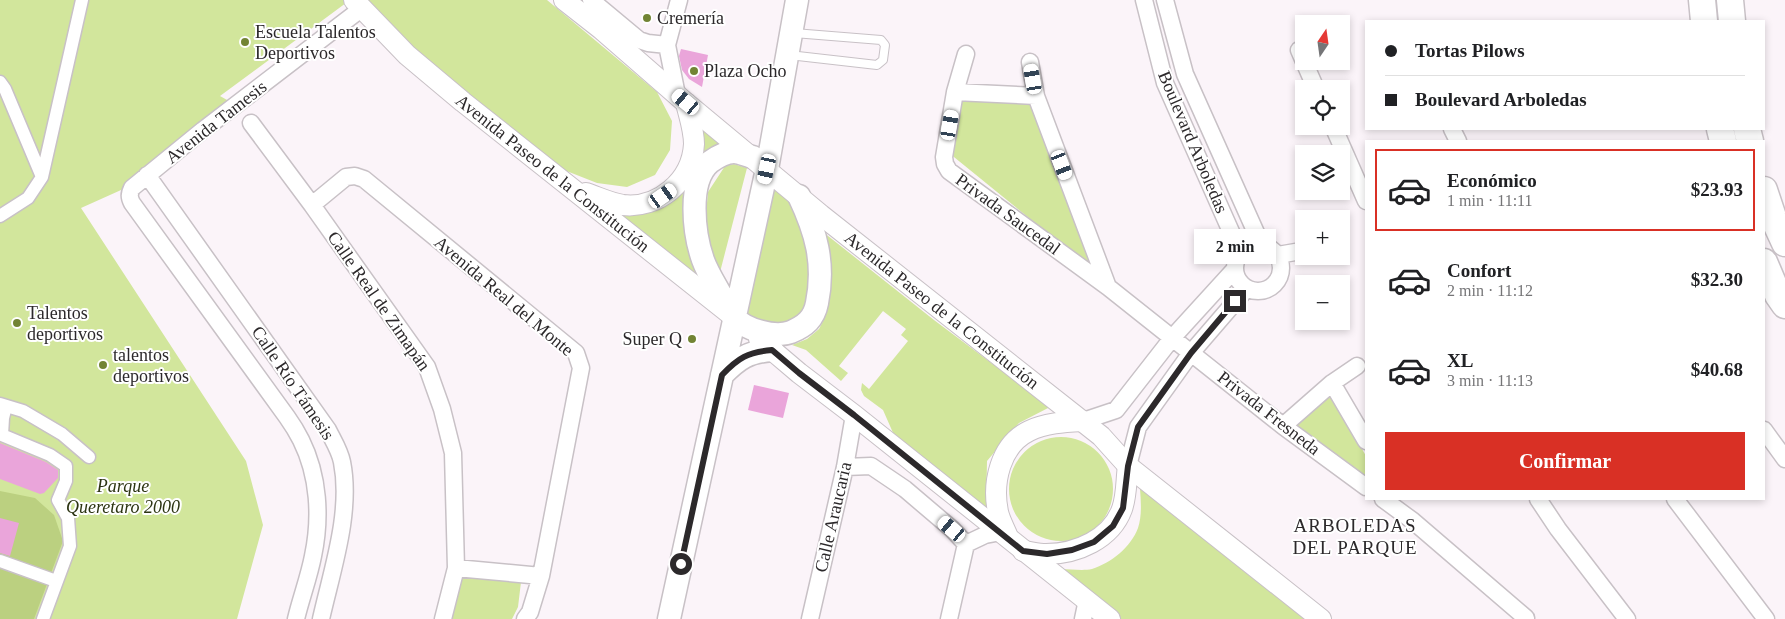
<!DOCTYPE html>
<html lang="es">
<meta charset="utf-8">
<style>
body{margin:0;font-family:Georgia,serif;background:#f6f6f6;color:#202124;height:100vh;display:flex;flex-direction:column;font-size:19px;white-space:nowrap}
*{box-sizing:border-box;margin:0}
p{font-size:16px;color:#757577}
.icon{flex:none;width:28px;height:28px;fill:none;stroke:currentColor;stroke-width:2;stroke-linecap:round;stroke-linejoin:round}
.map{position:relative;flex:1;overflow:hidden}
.drawer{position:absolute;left:1365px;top:140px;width:400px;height:360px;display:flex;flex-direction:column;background:#fff;border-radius:0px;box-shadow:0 2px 8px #0003}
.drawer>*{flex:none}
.hud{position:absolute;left:1365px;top:20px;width:400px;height:110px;border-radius:0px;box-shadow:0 2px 8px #0003;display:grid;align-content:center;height:110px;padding:0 20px;background:#fff}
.needle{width:32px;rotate:13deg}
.buttons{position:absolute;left:1295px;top:15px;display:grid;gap:10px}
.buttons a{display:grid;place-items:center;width:55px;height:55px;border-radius:0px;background:#fff;box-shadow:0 2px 8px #0003;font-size:25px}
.end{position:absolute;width:22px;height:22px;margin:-11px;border:6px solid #2c292b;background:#fff;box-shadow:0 0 0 2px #fff}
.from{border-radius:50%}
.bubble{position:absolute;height:35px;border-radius:0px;background:#fff;box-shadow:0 2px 8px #0003;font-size:16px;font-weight:700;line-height:35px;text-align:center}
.car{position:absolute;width:15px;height:30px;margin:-15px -8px;border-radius:6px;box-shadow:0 0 4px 1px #0007;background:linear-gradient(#fff 24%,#345 0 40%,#fff 0 76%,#345 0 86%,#fff 0)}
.hud b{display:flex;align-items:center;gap:18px;height:48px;font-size:19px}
.hud b+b{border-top:1px solid #e0e0e0}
.hud i{width:12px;height:12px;background:#202124}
ul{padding:9px 0 0;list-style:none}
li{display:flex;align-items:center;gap:15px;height:82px;margin:0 10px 8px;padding:0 10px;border:2px solid transparent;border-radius:0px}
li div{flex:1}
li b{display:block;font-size:19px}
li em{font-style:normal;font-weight:700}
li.active{border-color:#d93025}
li>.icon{width:45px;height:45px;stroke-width:1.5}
.cta{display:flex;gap:10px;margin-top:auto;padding:10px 20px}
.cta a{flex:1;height:58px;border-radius:0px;background:#d93025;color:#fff;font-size:20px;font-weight:700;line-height:58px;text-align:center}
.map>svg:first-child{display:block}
.green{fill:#d2e69c}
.forest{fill:#bbd080}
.building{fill:#eaa5da}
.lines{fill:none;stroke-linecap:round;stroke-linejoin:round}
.service-casing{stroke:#c8c1c6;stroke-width:10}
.pedestrian-casing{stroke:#c8c1c6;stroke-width:15}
.minor-casing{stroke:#c8c1c6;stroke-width:19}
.tertiary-casing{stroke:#c8c1c6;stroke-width:22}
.secondary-casing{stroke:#c8c1c6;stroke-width:25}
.trunk-casing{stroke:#c8c1c6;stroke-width:29}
.service{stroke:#fff;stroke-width:8}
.pedestrian{stroke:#fff;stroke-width:12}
.minor{stroke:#fff;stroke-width:16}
.tertiary{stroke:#fff;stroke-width:20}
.secondary{stroke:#fff;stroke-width:22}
.trunk{stroke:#fff;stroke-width:26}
.route{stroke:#2c292b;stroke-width:6}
.poi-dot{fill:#728434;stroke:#fff;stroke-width:2}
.labels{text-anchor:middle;stroke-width:4;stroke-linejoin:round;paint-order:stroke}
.poi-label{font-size:18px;fill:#2c292b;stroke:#fff;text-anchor:start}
.street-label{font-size:18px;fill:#2c292b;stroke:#fff}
.park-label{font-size:18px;font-style:italic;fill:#2c3412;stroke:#fff}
.neighbourhood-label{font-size:19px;letter-spacing:1px;fill:#2c292b;stroke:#fff}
</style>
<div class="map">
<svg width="1785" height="619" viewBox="0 0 1785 619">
<rect width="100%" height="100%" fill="#fbf4f9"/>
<path class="green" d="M0,0H350L220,96L236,105L130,186L81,208L246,461L263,525L237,619H0Z
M367,0H547L657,92L672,121L670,150L655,175L627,187L597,183L564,170L412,49Z
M962,98L1033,101L1103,278L949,153Z
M697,123L722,146L700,160L683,204L699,277L610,209L676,193Z
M734,164L747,168L719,276L710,255L705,225L708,192L725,166Z
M772,183C814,222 809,254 809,306L791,323L766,327L743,315Z
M818,228L934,320L1050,407L1019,423L987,461L986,511L894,435L883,410L864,396L861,390L862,383L869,389L908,341L901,335L906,329L883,311L839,366L848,373L841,381L806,350L792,345L807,339L819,329L825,317L829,275Z
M1330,393L1366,456V483L1292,426Z
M1009 489a52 52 0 1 1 104 0a52 52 0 1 1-104 0Z
M1143,485L1309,619H1116L1061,569C1070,569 1083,571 1092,569C1111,563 1131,547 1138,528C1142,516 1141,502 1140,489Z
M461,576L521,582L518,607L512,619H451Z"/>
<path class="forest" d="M0,491L35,498L54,515L63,541L34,619H0Z"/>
<path class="building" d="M681,49L708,55L702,87L689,79L682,70L679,56Z
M754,385L789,393L783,418L748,410Z
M0,443L46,462L58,470V478L44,493L40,494L0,479Z
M0,518L19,523L10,556L0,553Z"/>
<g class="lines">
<defs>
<path id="service" d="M789,55L877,65L883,60L885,45L881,40L794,33"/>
<path id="pedestrian" d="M0,82L5,89L42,177
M0,216L28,198L42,177L82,0
M0,404L23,411L62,434L89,457
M6,406L3,418L2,435L50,455L66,466V481L58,500L68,518L70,546L43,619
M0,561L56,581"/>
<path id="minor" d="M591,0L639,40L648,43L667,45
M1144,0L1165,83L1240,252
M1165,0L1185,74L1261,244
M1299,50L1316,89
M966,54L955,92L944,157L945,164L949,171L1108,287L1283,426L1366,487
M1030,62L1036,96
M955,92L1036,96L1108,287
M677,95L667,45L679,0
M251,123L312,205L427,367L442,409L453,453L456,568L443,619
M1333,126L1366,201
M1452,129L1458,141
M147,175L328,430C333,440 340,451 342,462C352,512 332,570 321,619
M312,205L346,177L355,176L364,179L576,353L581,368L541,576L530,612L525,619
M1235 268a23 23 0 1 1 46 0a23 23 0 1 1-46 0Z
M1278,255L1301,251
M1332,383L1366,441
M1083,421L1116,410L1173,337L1235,269
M1283,426L1332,383L1357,366
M1764,430L1785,459
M1128,466L1138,427L1191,353L1247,288
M845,467L871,466L905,489L952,529L966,544L949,619
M1383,499L1413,521L1526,618
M1538,499L1558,529L1627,619
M1675,499L1766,619
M966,544L985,535L1001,532
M456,568L541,576
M296,619C301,598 309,577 313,556C321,518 319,476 301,440C297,432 292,424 287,417L132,203C129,197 129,194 132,188L203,130L361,9
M810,619L845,467L854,415
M1083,619L1087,600"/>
<g id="tertiary">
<path id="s1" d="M354,0L407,55L463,102L730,314"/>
<path id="s2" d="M564,0L601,29L686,103L821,215L1101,436L1128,466L1321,619"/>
<path d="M586,193C598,197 610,203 623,205C658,209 692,181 694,144C694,130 689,116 686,103"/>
<path d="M759,339L799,373L854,415L1110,619"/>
<path d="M1008,537C1005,529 1000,521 998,512C992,483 1000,445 1029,431C1045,423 1065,422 1083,421"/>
<path d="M1023,551C1031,552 1039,554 1046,554C1077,554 1111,539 1122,509C1127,495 1126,479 1128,466"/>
</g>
<path id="secondary" d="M753,157C747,156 740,152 734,152C725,152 717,157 710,162C687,181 694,234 703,260C708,274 717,287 724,301C727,306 730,312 734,317C745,330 775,338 791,332C805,326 814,319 817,303C825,263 816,232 799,196
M722,375C739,358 748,352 772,350
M669,619L767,169L797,0"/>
<path id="trunk" d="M1702,0L1704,21
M1730,0L1732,21
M1720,129L1723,141
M1747,129L1750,141
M1764,190L1773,217L1785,243
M1764,262L1778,295L1785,305"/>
</defs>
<use href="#service" class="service-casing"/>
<use href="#pedestrian" class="pedestrian-casing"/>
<use href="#minor" class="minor-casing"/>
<use href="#tertiary" class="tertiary-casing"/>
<use href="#secondary" class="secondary-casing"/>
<use href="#trunk" class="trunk-casing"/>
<use href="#service" class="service"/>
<use href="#pedestrian" class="pedestrian"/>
<use href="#minor" class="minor"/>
<use href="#tertiary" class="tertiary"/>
<use href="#secondary" class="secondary"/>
<use href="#trunk" class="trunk"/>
</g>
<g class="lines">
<path class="route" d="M681,564L722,375C738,358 748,352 772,350L799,373L854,415L1023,551L1047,554L1072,550L1094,542L1113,526L1123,508L1128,466L1138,427L1191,353L1235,301"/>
</g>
<g class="poi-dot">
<circle cx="647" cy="18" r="5"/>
<circle cx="245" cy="42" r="5"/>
<circle cx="694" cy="71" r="5"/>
<circle cx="17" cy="323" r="5"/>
<circle cx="692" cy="339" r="5"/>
<circle cx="103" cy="365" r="5"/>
</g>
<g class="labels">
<g class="poi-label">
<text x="657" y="24">Cremería</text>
<text x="255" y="38">Escuela Talentos<tspan x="255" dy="21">Deportivos</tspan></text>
<text x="704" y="77">Plaza Ocho</text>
<text x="27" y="319">Talentos<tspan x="27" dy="21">deportivos</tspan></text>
<text x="682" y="345" text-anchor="end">Super Q</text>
<text x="113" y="361">talentos<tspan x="113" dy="21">deportivos</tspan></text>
</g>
<g class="street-label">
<text transform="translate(216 122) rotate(-38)" y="6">Avenida Tamesis</text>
<text transform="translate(1193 142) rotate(67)" y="6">Boulevard Arboledas</text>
<text dy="6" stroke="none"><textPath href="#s1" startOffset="264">Avenida Paseo de la Constitución</textPath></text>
<text transform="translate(1008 214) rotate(36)" y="6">Privada Saucedal</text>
<text transform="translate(504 296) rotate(40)" y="6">Avenida Real del Monte</text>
<text transform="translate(379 301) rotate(55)" y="6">Calle Real de Zimapán</text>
<text dy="6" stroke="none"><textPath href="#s2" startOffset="489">Avenida Paseo de la Constitución</textPath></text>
<text transform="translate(293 383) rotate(56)" y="6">Calle Río Támesis</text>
<text transform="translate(1269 413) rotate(38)" y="6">Privada Fresneda</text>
<text transform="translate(833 517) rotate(-77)" y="6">Calle Araucaria</text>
</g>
<g class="park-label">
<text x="123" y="492">Parque<tspan x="123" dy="21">Queretaro 2000</tspan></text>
</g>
<g class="neighbourhood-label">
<text x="1355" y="532">ARBOLEDAS<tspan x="1355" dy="22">DEL PARQUE</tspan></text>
</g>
</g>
</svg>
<div class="buttons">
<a><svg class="needle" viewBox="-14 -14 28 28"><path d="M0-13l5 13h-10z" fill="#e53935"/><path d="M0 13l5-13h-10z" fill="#757577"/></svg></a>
<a><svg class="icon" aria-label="locate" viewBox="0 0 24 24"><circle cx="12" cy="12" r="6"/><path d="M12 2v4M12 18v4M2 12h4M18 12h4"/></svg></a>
<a><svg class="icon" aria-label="layers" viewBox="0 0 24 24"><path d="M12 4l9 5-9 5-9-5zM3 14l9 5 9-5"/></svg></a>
<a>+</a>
<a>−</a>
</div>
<i class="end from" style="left:681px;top:564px"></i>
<i class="end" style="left:1235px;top:301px"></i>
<div class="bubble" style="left:1194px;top:229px;width:82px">2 min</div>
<i class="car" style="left:1033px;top:79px;rotate:350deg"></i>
<i class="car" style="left:686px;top:102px;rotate:310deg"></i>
<i class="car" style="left:950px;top:125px;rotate:10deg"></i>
<i class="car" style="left:1062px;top:165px;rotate:159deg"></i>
<i class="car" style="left:767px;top:169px;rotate:192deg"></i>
<i class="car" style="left:663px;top:196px;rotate:55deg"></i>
<i class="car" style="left:952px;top:529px;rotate:310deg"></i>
<div class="hud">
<b><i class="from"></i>Tortas Pilows</b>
<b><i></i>Boulevard Arboledas</b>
</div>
<section class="drawer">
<ul>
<li class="active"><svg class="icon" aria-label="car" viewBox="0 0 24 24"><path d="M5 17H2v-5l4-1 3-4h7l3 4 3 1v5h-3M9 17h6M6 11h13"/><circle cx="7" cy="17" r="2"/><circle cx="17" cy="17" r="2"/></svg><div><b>Económico</b><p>1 min · 11:11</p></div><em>$23.93</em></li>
<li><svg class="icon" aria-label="car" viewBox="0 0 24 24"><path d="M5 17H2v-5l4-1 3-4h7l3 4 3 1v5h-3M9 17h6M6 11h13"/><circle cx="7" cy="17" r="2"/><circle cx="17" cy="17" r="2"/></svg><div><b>Confort</b><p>2 min · 11:12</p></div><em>$32.30</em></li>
<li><svg class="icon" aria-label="car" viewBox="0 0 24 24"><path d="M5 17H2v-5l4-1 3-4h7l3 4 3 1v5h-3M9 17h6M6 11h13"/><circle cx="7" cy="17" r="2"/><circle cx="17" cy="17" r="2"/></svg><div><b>XL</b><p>3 min · 11:13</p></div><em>$40.68</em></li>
</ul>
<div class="cta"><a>Confirmar</a></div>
</section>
</div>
